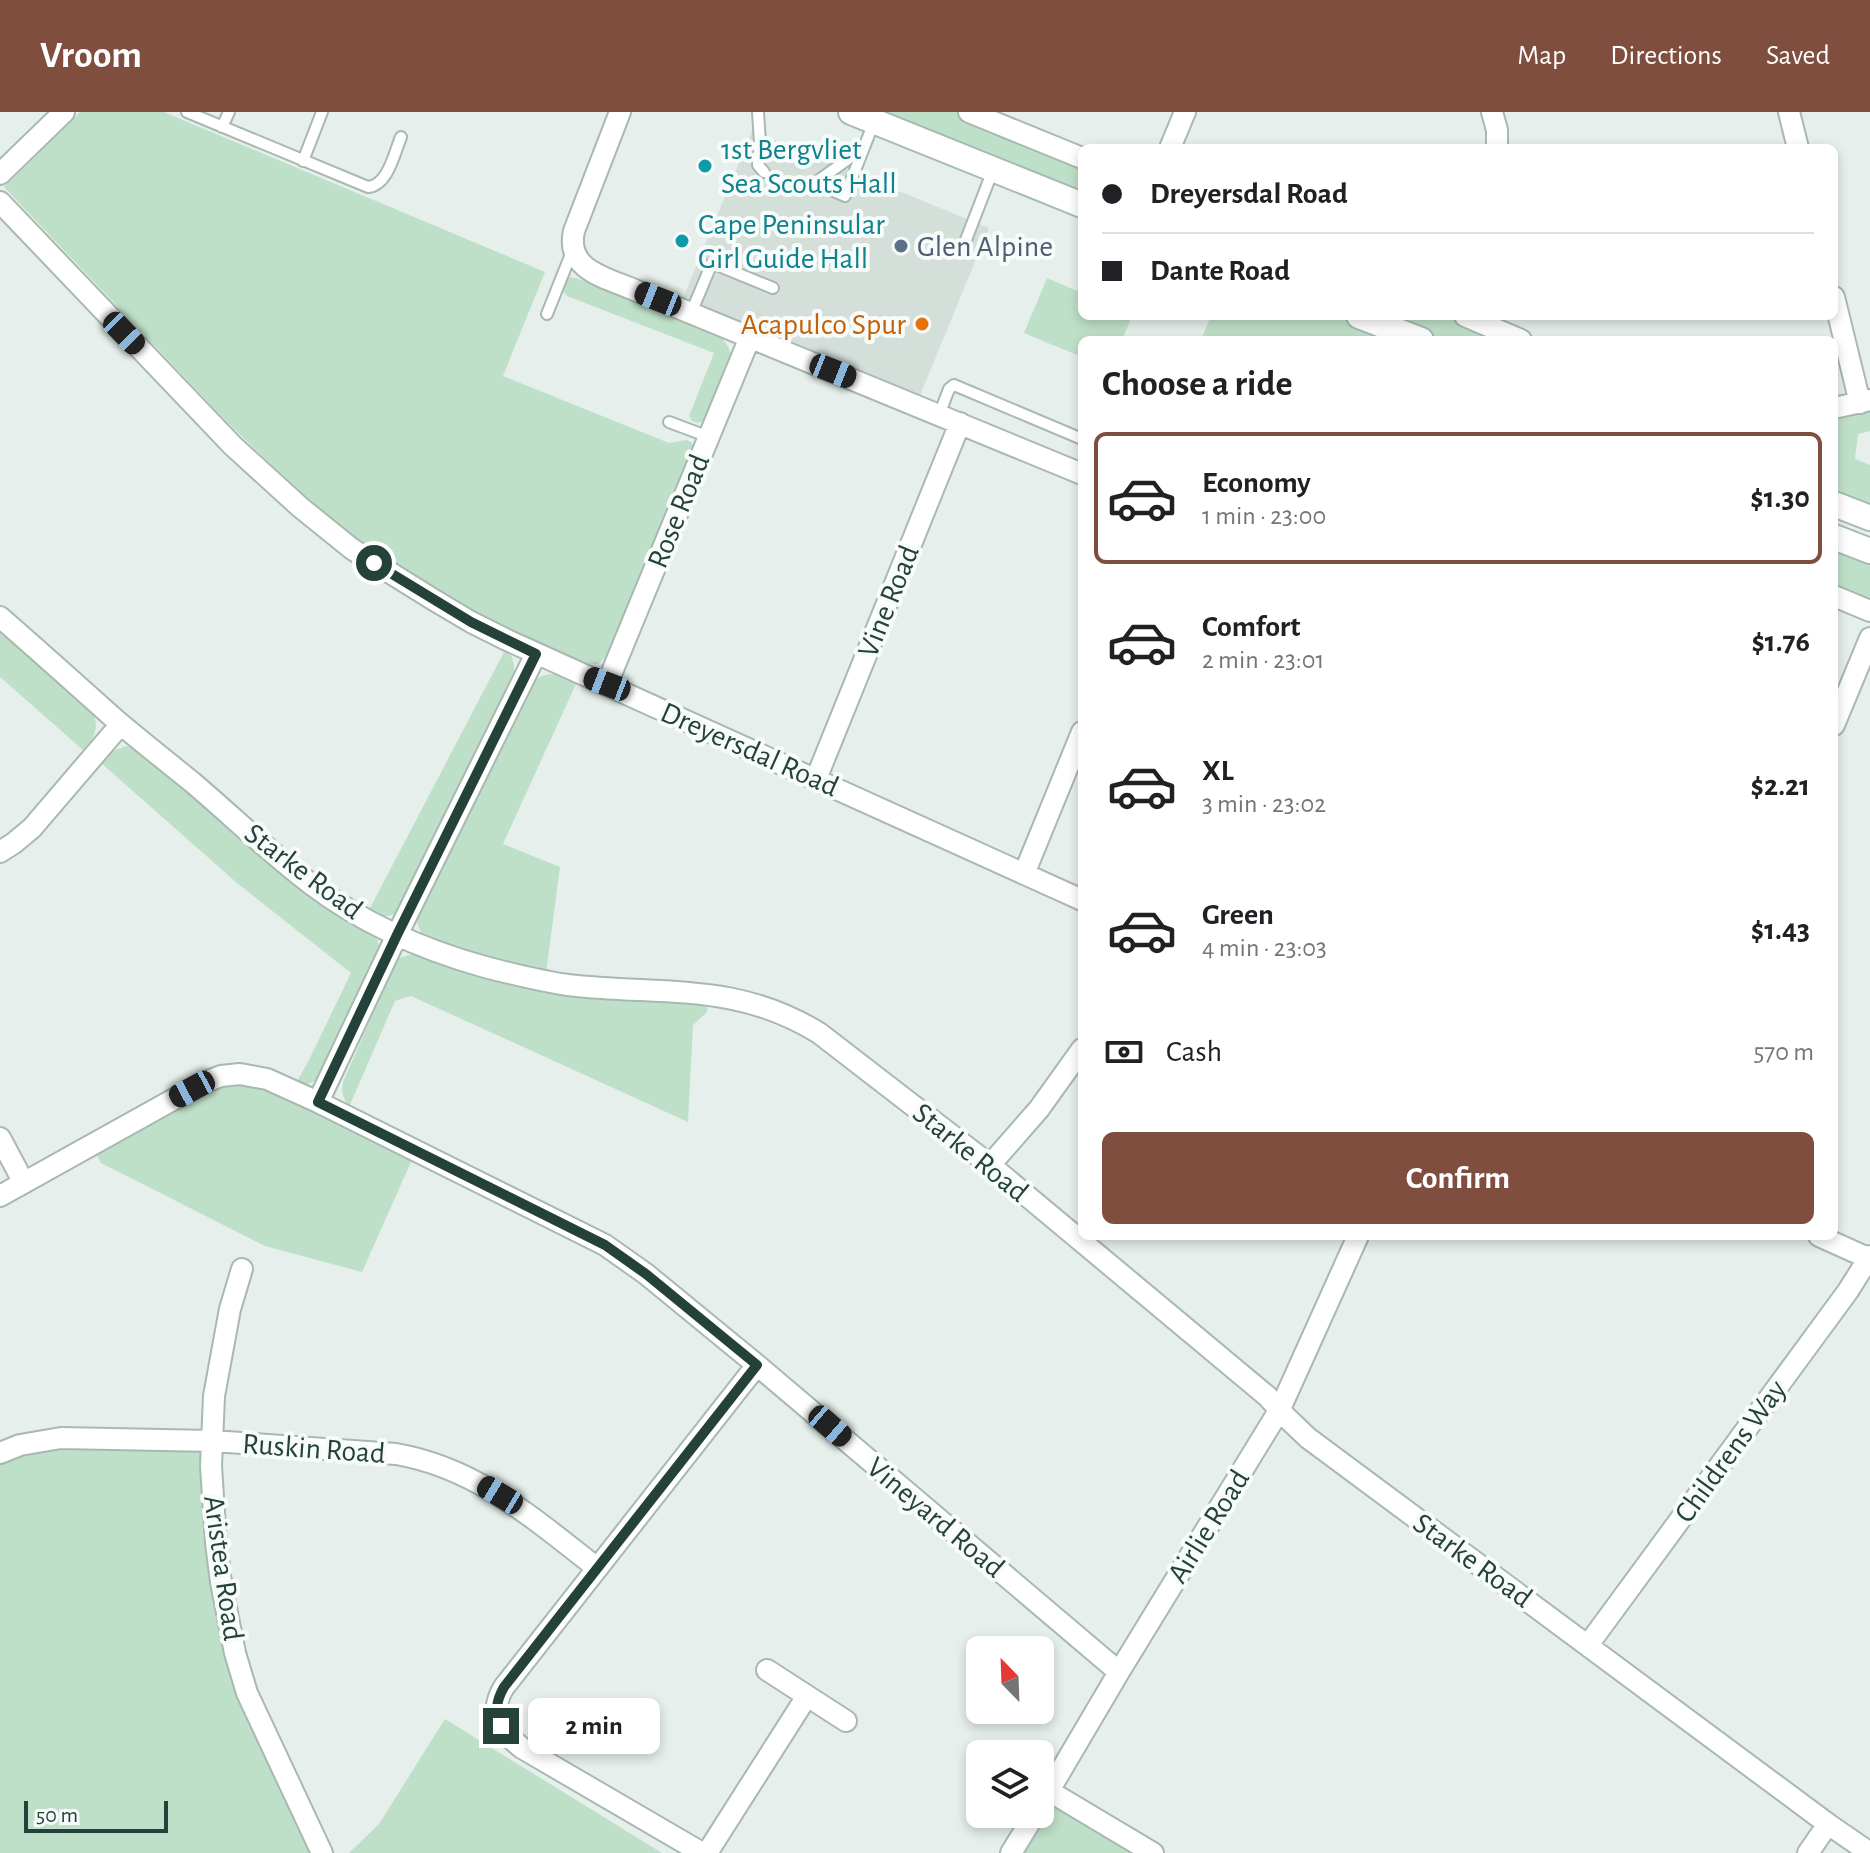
<!DOCTYPE html>
<meta charset="utf-8">
<style>
body{margin:0;font-family:"Alegreya Sans",sans-serif;background:#f6f6f6;color:#202124;height:100vh;display:flex;flex-direction:column;font-size:30px;white-space:nowrap}
*{box-sizing:border-box;margin:0}
p{font-size:26px;color:#757577}
.icon{flex:none;width:44px;height:44px;fill:none;stroke:currentColor;stroke-width:2;stroke-linecap:round;stroke-linejoin:round}
.map{position:relative;flex:1;overflow:hidden}
.side{position:absolute;left:1078px;top:224px;width:760px;height:904px;display:flex;flex-direction:column;background:#fff;border-radius:12px;box-shadow:0 4px 12px #0003}
.side>*{flex:none}
.top-card{position:absolute;left:1078px;top:32px;width:760px;height:176px;border-radius:12px;box-shadow:0 4px 12px #0003;display:grid;align-content:center;height:176px;padding:0 24px;background:#fff}
.needle{width:52px;rotate:337deg}
.buttons{position:absolute;left:966px;top:1524px;display:grid;gap:16px}
.buttons a{display:grid;place-items:center;width:88px;height:88px;border-radius:12px;background:#fff;box-shadow:0 4px 12px #0003;font-size:40px}
.scale{position:absolute;left:24px;bottom:20px;width:144px;box-sizing:border-box;padding-left:8px;border:4px solid #24423a;border-top:0;font-size:22px;line-height:28px;white-space:nowrap;color:#24423a;-webkit-text-stroke:6px #f7fbf9;paint-order:stroke}
.end{position:absolute;width:36px;height:36px;margin:-18px;border:10px solid #24423a;background:#fff;box-shadow:0 0 0 4px #fff}
.from{border-radius:50%}
.bubble{position:absolute;height:56px;border-radius:12px;background:#fff;box-shadow:0 4px 12px #0003;font-size:26px;font-weight:700;line-height:56px;text-align:center}
.car{position:absolute;width:24px;height:48px;margin:-24px -12px;border-radius:10px;box-shadow:0 0 6px 2px #0007;background:linear-gradient(#222 24%,#8ab4d8 0 40%,#222 0 76%,#8ab4d8 0 86%,#222 0)}
.top-card b{display:flex;align-items:center;gap:28px;height:76px;font-size:30px}
.top-card b+b{border-top:2px solid #e0e0e0}
.top-card i{width:20px;height:20px;background:#202124}
ul{padding:0;list-style:none}
li{display:flex;align-items:center;gap:24px;height:132px;margin:0 16px 12px;padding:0 8px;border:4px solid transparent;border-radius:12px}
li div{flex:1}
li b{display:block;font-size:30px}
li em{font-style:normal;font-weight:700}
li.current{border-color:#7f4e3f}
li>.icon{width:72px;height:72px;stroke-width:1.5}
h2{padding:0 24px;font-size:36px;line-height:96px}
.pay{display:flex;align-items:center;gap:20px;height:88px;padding:0 24px;font-size:30px}
.pay p{margin-inline-start:auto}
.action{display:flex;gap:16px;margin-top:auto;padding:16px 24px}
.action a{flex:1;height:92px;border-radius:12px;background:#7f4e3f;color:#fff;font-size:32px;font-weight:700;line-height:92px;text-align:center}
header{display:flex;align-items:center;gap:48px;box-sizing:border-box;height:112px;padding:0 40px;background:#7f4e3f;color:#fff}
header strong{font-size:38px}
nav{display:flex;gap:44px;margin-inline-start:auto;font-size:28px}
.map>svg:first-child{display:block}
.built{fill:#d4dfda}
.green{fill:#bfe0c8}
.lines{fill:none;stroke-linecap:round;stroke-linejoin:round}
.lane-casing{stroke:#a8b8b2;stroke-width:14}
.street-casing{stroke:#a8b8b2;stroke-width:24}
.secondary-casing{stroke:#a4bbb3;stroke-width:28}
.lane{stroke:#fff;stroke-width:10}
.street{stroke:#fff;stroke-width:20}
.secondary{stroke:#fff;stroke-width:24}
.route{stroke:#24423a;stroke-width:10}
.culture-dot{fill:#0f9aa8;stroke:#f7fbf9;stroke-width:3}
.service-dot{fill:#5c6f8a;stroke:#f7fbf9;stroke-width:3}
.food-dot{fill:#e8710a;stroke:#f7fbf9;stroke-width:3}
.labels{text-anchor:middle;stroke-width:8;stroke-linejoin:round;paint-order:stroke}
.culture-label{font-size:30px;fill:#0d838f;stroke:#f7fbf9;text-anchor:start}
.service-label{font-size:30px;fill:#4e5e75;stroke:#f7fbf9;text-anchor:start}
.food-label{font-size:30px;fill:#c56008;stroke:#f7fbf9;text-anchor:end}
.street-label{font-size:30px;fill:#24423a;stroke:#f7fbf9}
</style>
<header>
<strong>Vroom</strong>
<nav><a>Map</a><a>Directions</a><a>Saved</a></nav>
</header>
<div class="map">
<svg width="1870" height="1741" viewBox="0 0 1870 1741">
<rect width="100%" height="100%" fill="#e6efeb"/>
<path class="built" d="M752,19L989,116L916,293L679,196Z"/>
<path class="green" d="M80,0H164L545,160L503,264L669,331L686,328L691,330L694,335L610,541L598,552H583L436,483L360,432L308,389L225,308L4,75Z
M851,0H969L1082,46V93Z
M570,165L576,166L717,223C726,229 729,234 731,245L705,308L698,311L692,309L689,304L714,241L567,184L562,178V173Z
M1047,166L1082,181V204H1132L1122,228H1082V245L1024,221Z
M1211,204H1353L1391,228H1201Z
M1359,204H1465L1521,228H1421Z
M1870,288V319L1858,322L1855,347L1870,353V406L1834,392V296Z
M1834,425L1870,439V499L1834,484Z
M0,514L90,595C100,613 97,623 83,638L0,565Z
M504,540L511,543C515,553 515,560 512,570L401,796C390,808 381,805 369,798Z
M552,562L561,563L576,572L503,732L560,755L546,861L486,847L422,823L417,810L419,802L529,575C535,566 541,563 552,562Z
M126,634L134,635L143,641L307,781L377,827L379,834L378,841L318,966C311,972 305,974 296,971L307,952L351,861L237,771L101,651L110,640Z
M413,842L499,870L568,882L708,892L707,900L693,913L688,1010L411,884L395,889L349,995C343,986 341,980 343,970L395,851L399,846Z
M236,963L415,1041L362,1160L265,1134L101,1051L92,1033Z
M61,1329L212,1333L235,1541L322,1741H0V1344Z
M445,1607L662,1741H349L379,1712Z
M1050,1682L1151,1741H1012Z"/>
<g class="lines">
<defs>
<path id="lane" d="M187,0L368,75C388,73 394,42 401,25
M758,0L760,31L758,53L764,60
M222,15L229,0
M303,49L322,0
M815,71L845,84L874,10
M800,74L805,75L815,71L862,37
M964,133L993,58
M691,201L712,151L773,176
M547,202L573,137
M939,303L949,277L954,273L1082,327
M669,310L709,325"/>
<path id="street" d="M620,0L574,119C565,159 608,166 637,179L1082,362
M969,0L1082,46
M1492,0L1497,18V36
M1789,0L1798,36
M1170,36L1185,0
M0,62L64,0
M0,90L233,334L300,395L352,437L434,488L471,510L507,528L1082,788
M1834,185L1860,291
M1465,204L1521,228
M1834,296L1870,288
M1834,484L1870,499
M0,505C39,539 78,574 117,609C142,630 167,650 192,670C232,704 270,741 311,772C362,811 424,838 485,855C512,862 540,869 568,873C660,884 735,869 819,921L990,1053L1267,1284L1287,1306L1308,1326L1828,1712L1870,1741
M607,572L750,225
M1834,613L1870,526
M816,667L960,311
M0,740L14,731L32,716L121,612
M1024,762L1082,620
M318,990L397,823L536,542
M0,1026L24,1071
M990,1053L1039,997L1082,937
M0,1084L203,971L221,964L240,962L267,967L318,990L583,1122L605,1133L646,1162L757,1253L1119,1560
M1819,1124L1870,1147
M242,1157L230,1197L214,1284L211,1354L216,1431L221,1470L235,1541L247,1581L322,1741
M0,1341L20,1333L61,1326L213,1329L396,1342C477,1356 534,1407 597,1456
M1588,1533L1848,1179L1870,1144
M767,1558L846,1609
M1049,1679L1153,1741
M1040,1694L1119,1560L1280,1297L1358,1124
M702,1741L522,1636C500,1619 488,1601 504,1575L757,1253
M707,1741L807,1584
M1011,1741L1035,1702
M1808,1741L1828,1712"/>
<path id="secondary" d="M851,0L1082,93
M1359,204L1421,228
M1834,392L1870,406
M1834,425L1870,439"/>
</defs>
<use href="#lane" class="lane-casing"/>
<use href="#street" class="street-casing"/>
<use href="#secondary" class="secondary-casing"/>
<use href="#lane" class="lane"/>
<use href="#street" class="street"/>
<use href="#secondary" class="secondary"/>
</g>
<g class="lines">
<path class="route" d="M374,451L471,510L536,542L397,823L318,990L605,1133L646,1162L757,1253L504,1575C496,1589 495,1599 501,1614"/>
</g>
<g class="culture-dot">
<circle cx="705" cy="54" r="8"/>
<circle cx="682" cy="129" r="8"/>
</g>
<circle class="service-dot" cx="901" cy="134" r="8"/>
<circle class="food-dot" cx="922" cy="212" r="8"/>
<g class="labels">
<g class="culture-label">
<text x="721" y="47">1st Bergvliet<tspan x="721" dy="34">Sea Scouts Hall</tspan></text>
<text x="698" y="122">Cape Peninsular<tspan x="698" dy="34">Girl Guide Hall</tspan></text>
</g>
<g class="service-label">
<text x="917" y="144">Glen Alpine</text>
</g>
<g class="food-label">
<text x="906" y="222">Acapulco Spur</text>
</g>
<g class="street-label">
<text transform="translate(678 399) rotate(-68)" y="10">Rose Road</text>
<text transform="translate(888 489) rotate(-68)" y="10">Vine Road</text>
<text transform="translate(750 637) rotate(24)" y="10">Dreyersdal Road</text>
<text transform="translate(304 759) rotate(37)" y="10">Starke Road</text>
<text transform="translate(971 1040) rotate(39)" y="10">Starke Road</text>
<text transform="translate(314 1336) rotate(4)" y="10">Ruskin Road</text>
<text transform="translate(1730 1339) rotate(-54)" y="10">Childrens Way</text>
<text transform="translate(936 1405) rotate(40)" y="10">Vineyard Road</text>
<text transform="translate(1208 1414) rotate(-58)" y="10">Airlie Road</text>
<text transform="translate(1473 1448) rotate(36)" y="10">Starke Road</text>
<text transform="translate(224 1456) rotate(82)" y="10">Aristea Road</text>
</g>
</g>
</svg>
<div class="buttons">
<a><svg class="needle" viewBox="-14 -14 28 28"><path d="M0-13l5 13h-10z" fill="#e53935"/><path d="M0 13l5-13h-10z" fill="#757577"/></svg></a>
<a><svg class="icon" aria-label="layers" viewBox="0 0 24 24"><path d="M12 4l9 5-9 5-9-5zM3 14l9 5 9-5"/></svg></a>
</div>
<div class="scale">50 m</div>
<i class="end from" style="left:374px;top:451px"></i>
<i class="end" style="left:501px;top:1614px"></i>
<div class="bubble" style="left:528px;top:1586px;width:132px">2 min</div>
<i class="car" style="left:658px;top:187px;rotate:292deg"></i>
<i class="car" style="left:124px;top:221px;rotate:136deg"></i>
<i class="car" style="left:833px;top:259px;rotate:112deg"></i>
<i class="car" style="left:607px;top:572px;rotate:291deg"></i>
<i class="car" style="left:192px;top:977px;rotate:242deg"></i>
<i class="car" style="left:830px;top:1314px;rotate:131deg"></i>
<i class="car" style="left:500px;top:1383px;rotate:301deg"></i>
<div class="top-card">
<b><i class="from"></i>Dreyersdal Road</b>
<b><i></i>Dante Road</b>
</div>
<section class="side">
<h2>Choose a ride</h2>
<ul>
<li class="current"><svg class="icon" aria-label="car" viewBox="0 0 24 24"><path d="M5 17H2v-5l4-1 3-4h7l3 4 3 1v5h-3M9 17h6M6 11h13"/><circle cx="7" cy="17" r="2"/><circle cx="17" cy="17" r="2"/></svg><div><b>Economy</b><p>1 min · 23:00</p></div><em>$1.30</em></li>
<li><svg class="icon" aria-label="car" viewBox="0 0 24 24"><path d="M5 17H2v-5l4-1 3-4h7l3 4 3 1v5h-3M9 17h6M6 11h13"/><circle cx="7" cy="17" r="2"/><circle cx="17" cy="17" r="2"/></svg><div><b>Comfort</b><p>2 min · 23:01</p></div><em>$1.76</em></li>
<li><svg class="icon" aria-label="car" viewBox="0 0 24 24"><path d="M5 17H2v-5l4-1 3-4h7l3 4 3 1v5h-3M9 17h6M6 11h13"/><circle cx="7" cy="17" r="2"/><circle cx="17" cy="17" r="2"/></svg><div><b>XL</b><p>3 min · 23:02</p></div><em>$2.21</em></li>
<li><svg class="icon" aria-label="car" viewBox="0 0 24 24"><path d="M5 17H2v-5l4-1 3-4h7l3 4 3 1v5h-3M9 17h6M6 11h13"/><circle cx="7" cy="17" r="2"/><circle cx="17" cy="17" r="2"/></svg><div><b>Green</b><p>4 min · 23:03</p></div><em>$1.43</em></li>
</ul>
<div class="pay"><svg class="icon" aria-label="cash" viewBox="0 0 24 24"><path d="M3 7h18v10H3z"/><circle cx="12" cy="12" r="2"/></svg>Cash<p>570 m</p></div>
<div class="action"><a>Confirm</a></div>
</section>
</div>
